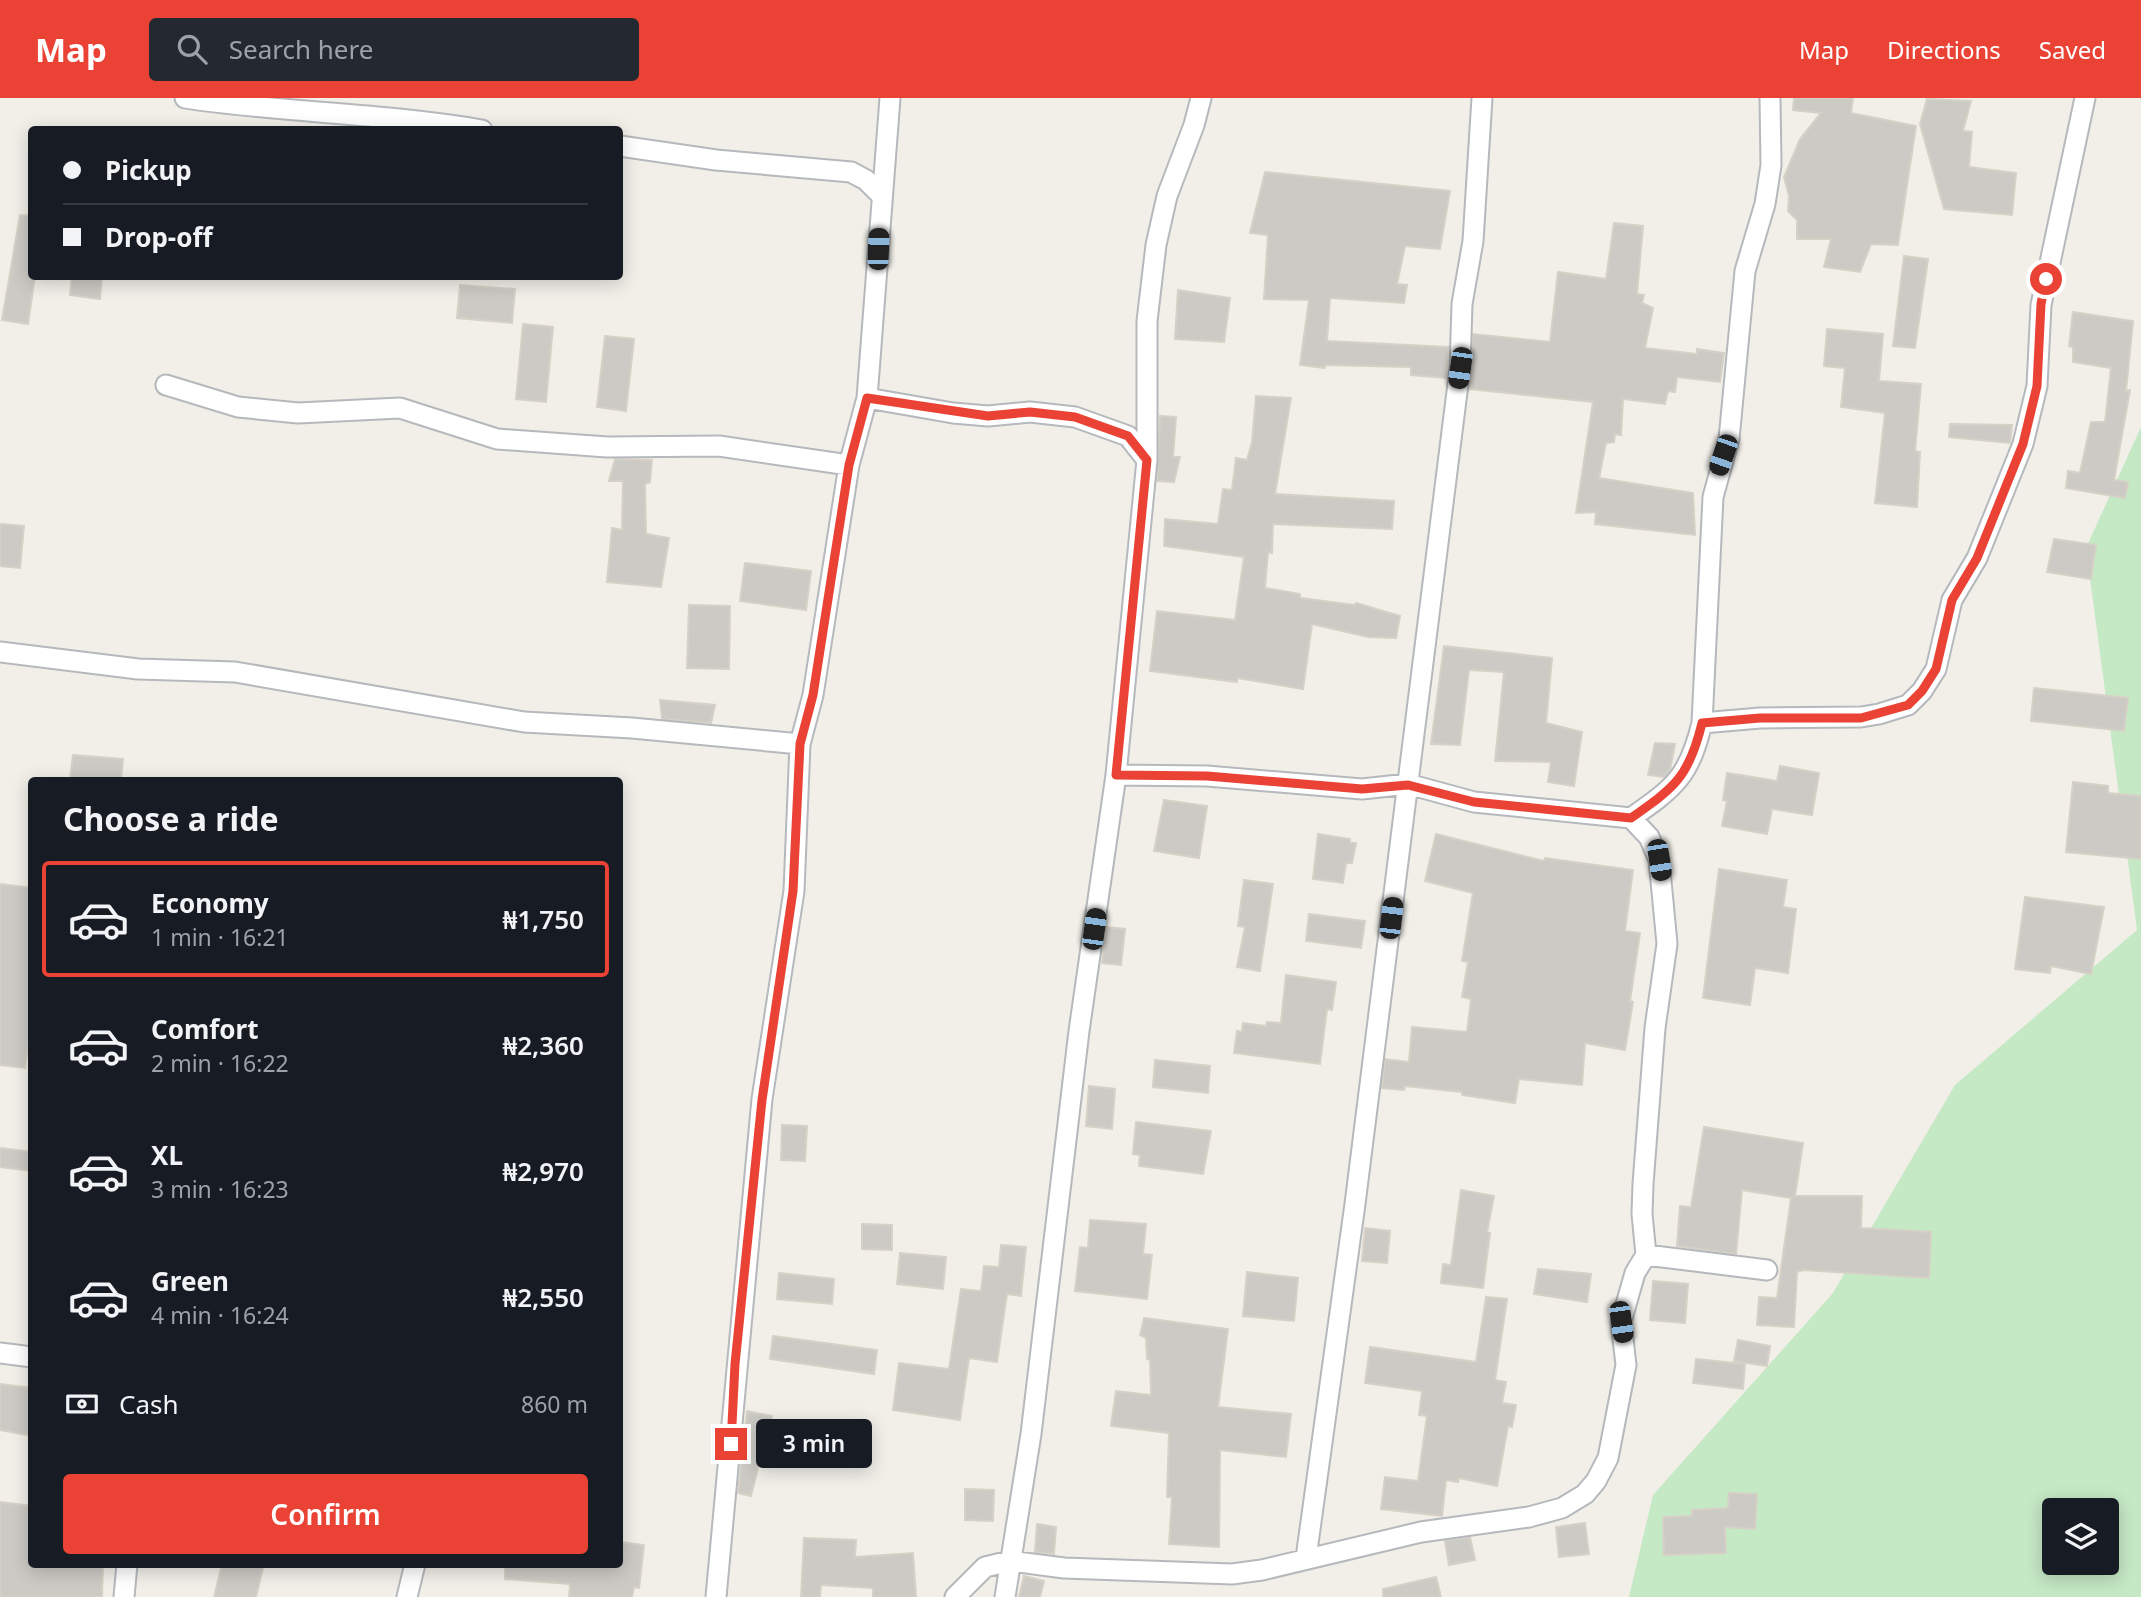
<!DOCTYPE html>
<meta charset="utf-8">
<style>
body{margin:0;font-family:"Noto Sans",sans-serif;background:#242831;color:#f1f3f6;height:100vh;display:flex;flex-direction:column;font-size:26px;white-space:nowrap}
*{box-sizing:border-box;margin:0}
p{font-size:23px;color:#9ea1a6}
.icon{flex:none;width:38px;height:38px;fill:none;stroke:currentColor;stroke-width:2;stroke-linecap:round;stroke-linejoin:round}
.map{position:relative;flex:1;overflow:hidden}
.sheet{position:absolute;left:28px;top:679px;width:595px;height:791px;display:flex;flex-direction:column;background:#171b24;border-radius:7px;box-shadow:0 4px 18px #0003}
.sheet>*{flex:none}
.top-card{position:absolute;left:28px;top:28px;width:595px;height:154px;border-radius:7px;box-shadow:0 4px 18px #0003;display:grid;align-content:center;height:154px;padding:0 35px;background:#171b24}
.buttons{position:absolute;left:2042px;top:1400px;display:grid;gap:14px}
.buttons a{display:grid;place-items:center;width:77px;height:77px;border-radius:7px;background:#171b24;box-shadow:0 4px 18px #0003;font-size:35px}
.end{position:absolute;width:32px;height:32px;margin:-16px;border:9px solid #ea4335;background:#fff;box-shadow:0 0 0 4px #fff}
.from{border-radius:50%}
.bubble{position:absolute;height:49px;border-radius:7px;background:#171b24;box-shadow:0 4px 18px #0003;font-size:23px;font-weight:600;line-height:49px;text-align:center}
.car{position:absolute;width:21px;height:42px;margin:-21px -10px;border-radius:9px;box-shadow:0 0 5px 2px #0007;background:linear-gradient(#222 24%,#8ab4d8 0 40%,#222 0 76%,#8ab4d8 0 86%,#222 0)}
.top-card b{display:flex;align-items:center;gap:24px;height:66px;font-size:26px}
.top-card b+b{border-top:2px solid #363941}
.top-card i{width:18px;height:18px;background:#f1f3f6}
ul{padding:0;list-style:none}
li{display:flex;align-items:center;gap:21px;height:116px;margin:0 14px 10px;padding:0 21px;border:4px solid transparent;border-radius:7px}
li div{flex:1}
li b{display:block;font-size:26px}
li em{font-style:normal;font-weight:600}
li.on{border-color:#ea4335}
li>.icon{width:63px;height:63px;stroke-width:1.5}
h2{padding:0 35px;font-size:32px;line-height:84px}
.pay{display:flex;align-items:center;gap:18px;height:77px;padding:0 35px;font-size:26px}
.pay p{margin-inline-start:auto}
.cta{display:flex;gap:14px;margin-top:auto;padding:14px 35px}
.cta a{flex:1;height:80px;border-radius:7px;background:#ea4335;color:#fff;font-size:28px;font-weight:600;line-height:80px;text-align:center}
header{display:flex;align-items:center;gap:42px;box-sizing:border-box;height:98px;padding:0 35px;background:#ea4335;color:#fff}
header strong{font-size:33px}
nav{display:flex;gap:38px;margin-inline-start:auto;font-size:24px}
.search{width:490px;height:63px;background:#242831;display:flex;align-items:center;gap:18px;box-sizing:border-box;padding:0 24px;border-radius:7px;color:#9ea1a6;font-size:26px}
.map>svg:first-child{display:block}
.green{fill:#c5e8c5;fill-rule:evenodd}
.building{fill:#cccac5;stroke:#d6d1c6;stroke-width:2}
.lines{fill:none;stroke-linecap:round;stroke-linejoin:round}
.street-casing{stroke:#b5b8bc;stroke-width:23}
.street{stroke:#fff;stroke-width:19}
.route{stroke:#ea4335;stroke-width:9}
</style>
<header>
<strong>Map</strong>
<div class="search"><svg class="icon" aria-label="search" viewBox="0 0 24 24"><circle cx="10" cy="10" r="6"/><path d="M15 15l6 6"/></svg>Search here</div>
<nav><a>Map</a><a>Directions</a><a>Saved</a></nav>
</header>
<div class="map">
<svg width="2141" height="1499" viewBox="0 0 2141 1499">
<rect width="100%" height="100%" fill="#f1efe8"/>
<path class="green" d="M2141,329V1499H1629L1653,1397L1833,1195L1955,987L2137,832L2086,450ZM2054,1412H2107V1465H2054Z"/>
<path class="building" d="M1794,0H1853L1851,15L1916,28L1898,147L1871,146L1860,174L1824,169L1831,141H1797V122L1788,113L1789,98L1784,79L1800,41L1821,15L1793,12Z
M1927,1L1971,3L1963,33L1972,34L1969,69L2016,75L2012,117L1944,111L1920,26Z
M1265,74L1450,93L1440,151L1405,148L1397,186L1407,187L1404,205L1330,200L1327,243L1448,249L1446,280L1411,277V269L1325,267V270L1300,267L1309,202L1264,201L1268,137L1250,135Z
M20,117L32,118V178H35L28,226L2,222Z
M1614,125L1643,128L1637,196L1644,197L1642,205L1653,210L1645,250L1697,256V251L1724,255L1720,284L1677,279L1675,294L1668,293L1665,306L1623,301L1621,337L1615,336L1614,344L1606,345L1599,380L1693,395L1695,437L1595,426L1596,414L1576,415L1593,304L1470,291L1473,236L1550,244L1558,174L1606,181Z
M1904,158L1928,161L1915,250L1893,248Z
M72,178H102L100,201L70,197Z
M460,187L515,191L512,225L457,220Z
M1178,192L1230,200L1224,244L1175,241Z
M2073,214L2133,223L2126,293L2130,292L2114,382L2128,384L2125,400L2066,390L2068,373L2080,375L2091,324H2105L2111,270L2073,264V249L2069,248Z
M523,226L553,229L546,304L516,301Z
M1827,231L1883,236L1879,283L1921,286L1915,353L1920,354L1917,409L1875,405L1885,315L1841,309L1845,270L1824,268Z
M605,238L634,241L626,313L597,309Z
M1256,298L1291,300L1275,396L1394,403L1392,431L1273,426L1272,455L1268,454L1265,490L1300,496V500L1355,507L1356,505L1400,518L1396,540L1368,539L1312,526L1303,591L1237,580V584L1150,573L1157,513L1235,522L1244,459L1164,448L1165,421L1218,426L1223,391L1232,392L1236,360L1247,362L1252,344Z
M1160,318L1176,319L1173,359H1180L1174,384L1157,383Z
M1950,326L2012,327L2010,345L1949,339Z
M615,361L652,362L650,384L645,386L646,436L669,440L661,489L607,484L612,430L622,432L623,383H609Z
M0,426L24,428L20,470L0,468Z
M2054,441L2096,447L2091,481L2047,474Z
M745,465L811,473L806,512L740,503Z
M689,507L730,508L729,571L687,570Z
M1444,548L1552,560L1546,625L1582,634L1574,688L1548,684L1551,664L1495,663L1504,574L1469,572L1460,647L1431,646Z
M2034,590L2128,600L2124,633L2031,623Z
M660,602L715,607L711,625L662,621Z
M1655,645L1675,646L1670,672L1664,679L1648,677Z
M73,657L123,661L121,682H70Z
M1780,668L1819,675L1812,717L1772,711L1767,736L1722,728L1727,703L1723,702L1727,675L1777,683Z
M2073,684L2108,688V695L2141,698V761L2066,754Z
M1164,702L1207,708L1199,760L1154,753Z
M1318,736L1350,741V745H1356L1352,765H1346L1343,785L1313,781Z
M1436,736L1544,763L1545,760L1633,772L1625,833L1640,835L1630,903L1633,904L1625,952L1585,945L1582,987L1519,981L1515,1005L1462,997V994L1405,988L1404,992L1382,990L1385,961L1409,964L1412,929L1467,934L1471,901L1462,899L1468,864L1462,863L1473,795L1425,783Z
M1719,771L1787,782L1783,809L1796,811L1788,875L1755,870L1750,907L1703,900Z
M1244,782L1273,786L1260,873L1237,869L1245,829L1238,828Z
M0,786L32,790V917L25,970L0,967Z
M2025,799L2104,809L2091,876L2051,868L2050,875L2015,871Z
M1309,816L1365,823L1361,850L1306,843Z
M1106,829L1125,831L1121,867L1102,865Z
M1286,877L1336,884L1332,912L1327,911L1320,966L1234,955L1237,933L1242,934L1243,925L1266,928L1267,924L1281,925Z
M1155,962L1210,968L1208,995L1153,989Z
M1089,988L1115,991L1112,1031L1086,1028Z
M1136,1024L1211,1033L1203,1076L1139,1068L1140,1057L1133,1056Z
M782,1027L807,1028L805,1063L781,1062Z
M1704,1029L1803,1045L1795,1098H1862L1861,1130L1931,1134L1929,1180L1803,1172L1797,1174L1794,1229L1757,1227L1759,1199L1777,1200L1791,1100L1742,1092L1736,1156L1677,1148L1680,1108L1691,1109Z
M0,1050L32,1054V1073L0,1069Z
M1461,1092L1494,1098L1487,1134L1490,1135L1483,1190L1441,1185L1443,1166L1451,1167Z
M1090,1122L1146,1126L1143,1156L1152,1157L1147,1201L1075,1193L1080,1149L1088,1150Z
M862,1126L892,1127V1152L862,1151Z
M1365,1130L1390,1133L1387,1165L1362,1163Z
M1001,1147L1026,1149L1021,1198L1007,1196L997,1264L969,1260L960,1322L893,1312L899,1265L949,1271L961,1191L981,1193L984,1168L999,1169Z
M900,1155L946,1159L943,1191L897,1186Z
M1538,1171L1591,1176L1587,1204L1534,1196Z
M1247,1174L1298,1180L1294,1223L1243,1218Z
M779,1175L834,1181L832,1206L777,1201Z
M1653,1183L1688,1186L1685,1225L1650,1222Z
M1486,1199L1507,1201L1495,1282L1506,1284L1502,1305L1516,1307L1512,1329L1508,1328L1497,1388L1459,1380L1458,1384L1446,1382L1442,1418L1381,1411L1385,1379L1418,1383L1427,1318L1419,1317L1422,1293L1365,1285L1370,1249L1476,1264Z
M1144,1220L1228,1231L1218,1309L1291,1316L1286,1359L1220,1352L1219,1449L1169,1446L1172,1399H1167L1169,1335L1111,1328L1116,1293L1151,1297L1150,1262L1147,1261L1146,1240L1140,1237Z
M773,1238L877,1252L874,1276L770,1261Z
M1738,1242L1770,1248L1767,1268L1734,1263Z
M1696,1261L1745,1266L1743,1291L1693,1285Z
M0,1286L32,1290V1338L0,1332Z
M747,1313L772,1318L768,1344L765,1343L751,1398L738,1395Z
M965,1391L994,1392L993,1423L965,1422Z
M1729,1395L1757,1396L1755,1431L1725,1429L1726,1455L1664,1457L1663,1419L1692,1418V1412L1728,1410Z
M0,1404L32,1408V1466H103L102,1499H0Z
M1585,1425L1589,1456L1559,1459L1556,1429Z
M1037,1426L1056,1429L1054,1456L1035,1454Z
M1470,1439L1475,1462L1449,1467L1445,1443Z
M804,1440L856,1442L855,1459L913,1455L916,1499H873V1490L821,1487L820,1499H801Z
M620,1444L644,1447L639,1490L634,1489L632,1499H569L570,1486L505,1481V1466H620Z
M222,1466H264L256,1499H214Z
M1024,1478L1044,1483L1040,1499H1019Z
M1436,1479L1441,1499H1383V1491Z"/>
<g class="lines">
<defs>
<path id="street" d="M185,0C283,15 384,15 482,32
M620,48L716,62L851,74L866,82L880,96
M166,287L238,309L298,315L400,310L497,341L607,349L719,348L849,367
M867,300L953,315L988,318L1030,314L1075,319L1128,338L1147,362
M0,554L138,571L235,574L524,624L632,630L800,646
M1702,625L1760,620L1861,619L1879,616L1908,607L1922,593L1936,571L1952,502L1977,460L2023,346L2037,288L2041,207L2085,0
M1631,720C1675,689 1689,679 1702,625L1713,399L1729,341L1745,173L1765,106L1771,67L1770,0
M1646,1157L1767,1172
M0,1255L32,1259
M1306,1460L1355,1106L1460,270L1462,206L1473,143L1482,0
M124,1499L127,1466
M407,1499L415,1466
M716,1499L762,1001L794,793L800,646L813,597L849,367L867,300L890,0
M955,1499L985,1469L1010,1463L1064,1470L1232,1476L1262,1472L1421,1434L1529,1419L1562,1410L1585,1396L1596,1383L1608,1360L1626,1267L1621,1224L1635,1175L1646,1157L1642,1116L1643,1086L1655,930L1667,846L1659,762L1649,739L1631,720L1474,704L1408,686L1362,691L1207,678L1116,677
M1005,1499L1031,1336L1079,933L1116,677L1147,362V223L1156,147L1167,98L1194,27L1201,0"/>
</defs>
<use href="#street" class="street-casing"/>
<use href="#street" class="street"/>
</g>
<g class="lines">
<path class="route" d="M731,1346L735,1266L762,1002L793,793L800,646L813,597L849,367L867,300L988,318L1030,314L1075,319L1128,338L1147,362L1116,677L1207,678L1362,691L1408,687L1474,704L1631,720C1675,689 1689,679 1702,625L1760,620H1861L1908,607L1922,593L1936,571L1952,502L1977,460L2023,346L2037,288L2041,206L2046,181"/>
</g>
</svg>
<div class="buttons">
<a><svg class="icon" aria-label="layers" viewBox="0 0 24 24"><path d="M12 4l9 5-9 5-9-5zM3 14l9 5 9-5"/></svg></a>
</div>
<i class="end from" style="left:2046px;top:181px"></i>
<i class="end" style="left:731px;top:1346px"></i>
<div class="bubble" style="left:756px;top:1321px;width:116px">3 min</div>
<i class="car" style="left:878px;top:151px;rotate:2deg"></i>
<i class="car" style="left:1460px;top:270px;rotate:188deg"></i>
<i class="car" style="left:1723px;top:357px;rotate:199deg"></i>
<i class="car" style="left:1659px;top:762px;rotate:171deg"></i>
<i class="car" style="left:1391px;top:820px;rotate:7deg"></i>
<i class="car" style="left:1094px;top:831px;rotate:8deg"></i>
<i class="car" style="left:1621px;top:1224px;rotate:172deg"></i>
<div class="top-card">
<b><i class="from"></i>Pickup</b>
<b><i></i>Drop-off</b>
</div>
<section class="sheet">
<h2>Choose a ride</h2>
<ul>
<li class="on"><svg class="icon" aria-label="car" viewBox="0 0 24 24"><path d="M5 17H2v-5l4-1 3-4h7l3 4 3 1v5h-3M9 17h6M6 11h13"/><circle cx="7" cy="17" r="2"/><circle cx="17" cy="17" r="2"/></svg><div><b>Economy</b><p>1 min · 16:21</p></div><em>₦1,750</em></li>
<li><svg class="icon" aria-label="car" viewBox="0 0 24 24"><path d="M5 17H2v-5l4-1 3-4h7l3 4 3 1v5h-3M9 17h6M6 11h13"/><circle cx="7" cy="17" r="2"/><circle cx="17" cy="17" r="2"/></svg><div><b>Comfort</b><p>2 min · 16:22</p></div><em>₦2,360</em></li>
<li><svg class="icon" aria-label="car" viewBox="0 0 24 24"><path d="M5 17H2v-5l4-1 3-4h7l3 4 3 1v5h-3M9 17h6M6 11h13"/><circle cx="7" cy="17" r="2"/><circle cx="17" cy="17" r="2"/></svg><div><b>XL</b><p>3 min · 16:23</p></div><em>₦2,970</em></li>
<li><svg class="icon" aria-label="car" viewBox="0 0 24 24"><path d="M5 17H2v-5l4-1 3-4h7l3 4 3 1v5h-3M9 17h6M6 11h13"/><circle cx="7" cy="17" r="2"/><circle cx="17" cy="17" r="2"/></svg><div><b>Green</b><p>4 min · 16:24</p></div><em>₦2,550</em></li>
</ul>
<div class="pay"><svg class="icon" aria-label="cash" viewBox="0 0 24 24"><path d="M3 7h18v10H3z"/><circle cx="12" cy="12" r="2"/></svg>Cash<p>860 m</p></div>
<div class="cta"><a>Confirm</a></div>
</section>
</div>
